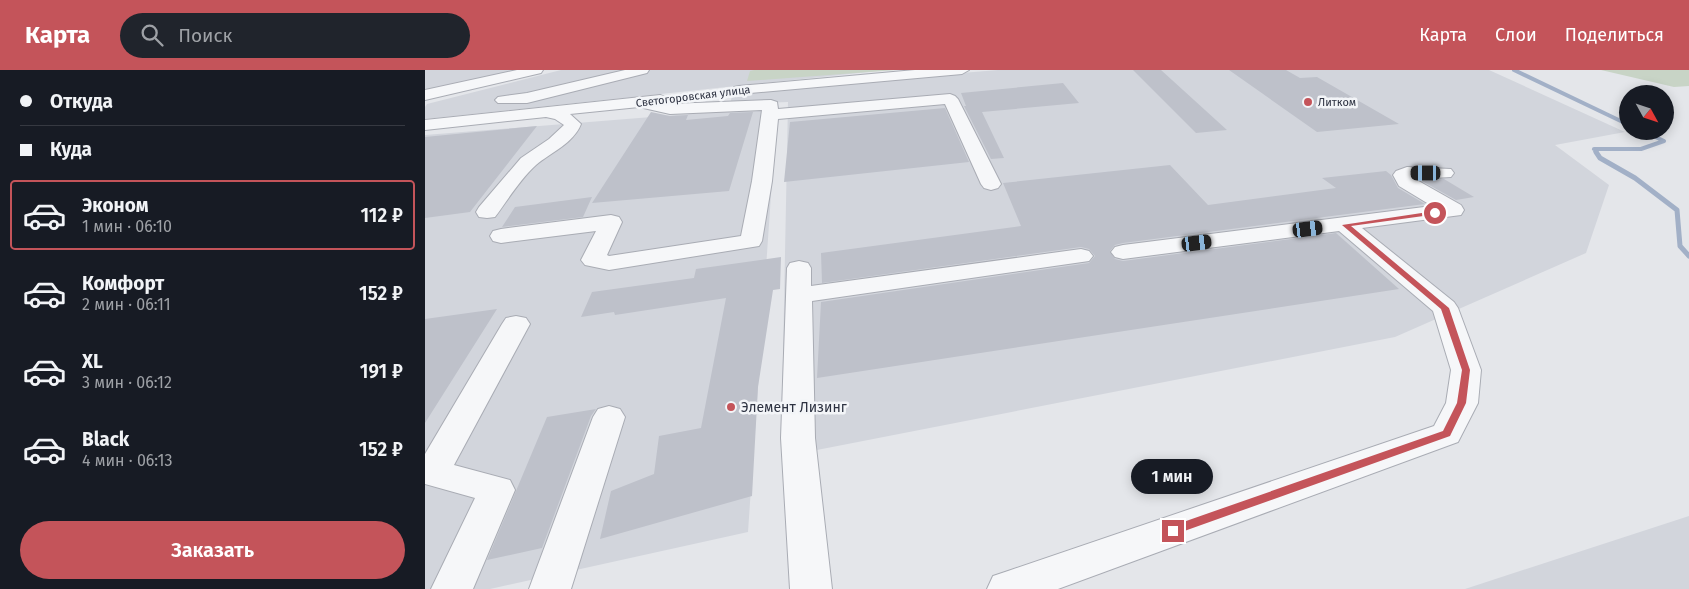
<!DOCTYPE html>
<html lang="ru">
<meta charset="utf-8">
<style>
body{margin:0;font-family:"Fira Sans",sans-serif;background:#20242c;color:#f1f3f6;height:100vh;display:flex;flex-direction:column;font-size:19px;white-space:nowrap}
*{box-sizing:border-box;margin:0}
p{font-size:16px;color:#9ea1a6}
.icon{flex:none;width:28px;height:28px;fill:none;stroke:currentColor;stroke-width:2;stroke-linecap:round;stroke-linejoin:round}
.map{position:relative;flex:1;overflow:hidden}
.panel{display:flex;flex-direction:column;background:#171b24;width:425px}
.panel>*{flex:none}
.guide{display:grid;align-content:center;height:110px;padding:0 20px;background:#171b24}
.needle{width:32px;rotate:130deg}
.fabs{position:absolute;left:1194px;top:15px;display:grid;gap:10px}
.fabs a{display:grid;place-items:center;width:55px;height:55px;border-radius:50%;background:#171b24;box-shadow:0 2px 12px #0003;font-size:25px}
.end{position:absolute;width:22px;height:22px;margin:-11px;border:6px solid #c4545a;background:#fff;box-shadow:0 0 0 2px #fff}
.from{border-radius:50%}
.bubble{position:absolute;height:35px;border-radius:18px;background:#171b24;box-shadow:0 2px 12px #0003;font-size:16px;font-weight:600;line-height:35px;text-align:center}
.car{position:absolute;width:15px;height:30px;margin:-15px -8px;border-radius:6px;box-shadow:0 0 4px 1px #0007;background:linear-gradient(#222 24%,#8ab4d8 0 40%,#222 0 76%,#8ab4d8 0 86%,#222 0)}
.guide b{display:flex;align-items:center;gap:18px;height:48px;font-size:19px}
.guide b+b{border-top:1px solid #363941}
.guide i{width:12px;height:12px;background:#f1f3f6}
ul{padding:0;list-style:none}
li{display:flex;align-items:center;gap:15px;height:70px;margin:0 10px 8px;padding:0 10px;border:2px solid transparent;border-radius:5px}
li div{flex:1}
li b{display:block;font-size:19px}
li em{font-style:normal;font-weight:600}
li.active{border-color:#c4545a}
li>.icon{width:45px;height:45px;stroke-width:1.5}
.primary-button{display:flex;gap:10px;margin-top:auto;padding:10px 20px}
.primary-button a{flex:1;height:58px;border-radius:30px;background:#c4545a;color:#fff;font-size:20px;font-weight:600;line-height:58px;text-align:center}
header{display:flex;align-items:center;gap:30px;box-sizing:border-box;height:70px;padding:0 25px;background:#c4545a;color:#fff}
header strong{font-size:24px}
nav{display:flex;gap:28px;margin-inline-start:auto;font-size:18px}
.search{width:350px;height:45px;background:#20242c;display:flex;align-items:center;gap:12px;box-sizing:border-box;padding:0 18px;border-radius:28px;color:#9ea1a6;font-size:19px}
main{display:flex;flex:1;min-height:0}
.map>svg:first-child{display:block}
.built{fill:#d2d5dc}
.green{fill:#c8d4c6}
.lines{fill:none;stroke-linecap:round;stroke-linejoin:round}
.stream-far1{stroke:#a2b0c7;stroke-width:4}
.stream{stroke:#a2b0c7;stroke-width:5}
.building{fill:#bec1ca}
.minor-casing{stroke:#a9acb4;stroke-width:2}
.minor{fill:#f6f7f9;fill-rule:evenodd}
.route{fill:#c4545a}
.poi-dot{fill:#c4545a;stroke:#f3f5f8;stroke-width:2}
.labels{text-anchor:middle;stroke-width:5;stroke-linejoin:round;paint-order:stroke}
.far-street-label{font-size:11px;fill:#2d3241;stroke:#f3f5f8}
.far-poi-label{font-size:11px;fill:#2d3241;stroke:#f3f5f8;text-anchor:start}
.poi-label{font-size:14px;fill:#2d3241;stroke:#f3f5f8;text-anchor:start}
</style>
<header>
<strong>Карта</strong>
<div class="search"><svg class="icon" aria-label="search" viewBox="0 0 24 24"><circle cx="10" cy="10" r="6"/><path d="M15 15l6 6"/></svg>Поиск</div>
<nav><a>Карта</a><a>Слои</a><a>Поделиться</a></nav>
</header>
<main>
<section class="panel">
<div class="guide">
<b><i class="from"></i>Откуда</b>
<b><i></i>Куда</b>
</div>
<ul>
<li class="active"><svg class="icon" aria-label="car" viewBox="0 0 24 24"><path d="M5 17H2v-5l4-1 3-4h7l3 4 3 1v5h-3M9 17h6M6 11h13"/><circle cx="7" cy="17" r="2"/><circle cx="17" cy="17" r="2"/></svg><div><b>Эконом</b><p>1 мин · 06:10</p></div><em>112 ₽</em></li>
<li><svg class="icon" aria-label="car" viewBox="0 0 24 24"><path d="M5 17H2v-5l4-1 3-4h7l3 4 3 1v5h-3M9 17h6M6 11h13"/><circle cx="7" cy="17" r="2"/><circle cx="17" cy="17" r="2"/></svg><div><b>Комфорт</b><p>2 мин · 06:11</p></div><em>152 ₽</em></li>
<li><svg class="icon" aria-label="car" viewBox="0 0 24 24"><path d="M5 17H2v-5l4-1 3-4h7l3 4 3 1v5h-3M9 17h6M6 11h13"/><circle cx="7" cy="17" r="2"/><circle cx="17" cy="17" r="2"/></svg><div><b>XL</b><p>3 мин · 06:12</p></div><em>191 ₽</em></li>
<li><svg class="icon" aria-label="car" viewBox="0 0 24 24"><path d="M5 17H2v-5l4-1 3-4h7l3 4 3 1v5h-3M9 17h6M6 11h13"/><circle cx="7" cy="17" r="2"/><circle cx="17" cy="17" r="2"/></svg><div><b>Black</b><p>4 мин · 06:13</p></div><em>152 ₽</em></li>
</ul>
<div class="primary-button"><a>Заказать</a></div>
</section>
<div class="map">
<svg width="1264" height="519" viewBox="0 0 1264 519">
<rect width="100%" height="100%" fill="#e4e6ea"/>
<path class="built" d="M0,0H109L0,24Z
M136,0H462L0,49V37L2,34Z
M573,0H1064L1200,62L1130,75L1184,115L1161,183L970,267L356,387L363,32L305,34L308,22Z
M352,37L323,462L65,519H0V65Z
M1264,446V519H1040Z"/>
<path class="green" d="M329,0H471L322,11L325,1Z
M1176,0H1264V16L1249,17Z"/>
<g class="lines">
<path class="stream-far1" d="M1089,0L1202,54
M1169,79L1172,83
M1169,79H1216L1239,71L1218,61"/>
<path class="stream" d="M1171,82L1175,88L1210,108L1252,140L1255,176L1264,186"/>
</g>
<path class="building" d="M708,0H736L802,60L771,63Z
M804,0H861L875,8L892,7L974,54L892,62Z
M638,13L654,33L557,42L579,88L566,89L539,36H541L536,23Z
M271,26L268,31L244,32L243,28Z
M520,38L544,92L359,112L365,52Z
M226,42L245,46L263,45L261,50L303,46L305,43L328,42L304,121L167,133Z
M112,56L45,142L0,148V67Z
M745,95L783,135L911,118L897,108L961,101L966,105L973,118L1000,134L698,173L690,175L685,181L690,189L698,191L911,163L974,219L392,308L396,232L664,193L670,186L664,179L656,177L397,213L396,183L596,156L578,113Z
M1019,109L1049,127L1031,130L997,111Z
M167,127L158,147L77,157L90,137Z
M356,187L355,219L348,220L333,317L327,426L175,469L186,421L229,404L234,366L276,358L301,228L190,245L189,242L156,247L167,222L269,208L271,199Z
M72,239L0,353V249Z
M171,339L166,346L117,478L62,490L122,347Z"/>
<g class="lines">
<defs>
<path id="minor" d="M92,0H118L116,3L0,30V20Z
M200,0H224L222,3L102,33H73L70,30L73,27L102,23Z
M490,0H544L537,4L314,24L309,23L307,20L309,17L314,16Z
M525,24L530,26L533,29L576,114L573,118L566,120L559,118L556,114L520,34L353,49L347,111L337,171L334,176L184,200L160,195L156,190L171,161L76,173L68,171L65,166L68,161L76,159L186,145L194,147L197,152L182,185L184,186L316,166L327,111L337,40L245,44L214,37L145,44L156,54C149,73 125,83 111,95C96,108 82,131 70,147L62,148L54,147L51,142L54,137L96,88L124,69L139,55L130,49L121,47L0,60V50L235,25L240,27L243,30L240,33L245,34L346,30L352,32L353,39Z
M982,97L1026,99L1029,103L1026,107L990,109L1036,135L1039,140L1036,145L937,158L1029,232L1033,238L1056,300L1053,333L1033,372L633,519H562L568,506L583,501L1009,356L1021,333L1026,300L1008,241L914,161L698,189L690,187L686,182L690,177L698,175L1007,136L974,116L968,105L971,101Z
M656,179L664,181L668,186L664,191L387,231L390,368L407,519H365L356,368L362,198L365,193L374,191L383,193L386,198V216Z
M91,246L101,248L105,254L29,395L85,410L90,420L48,519H6L50,428L0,414V384L77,254L81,248Z
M184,336L195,339L200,347L146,519H104L168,347L173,339Z"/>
</defs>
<use href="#minor" class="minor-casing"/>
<use href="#minor" class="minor"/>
</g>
<path class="route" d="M1010,141H1013V144L926,156L1024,238L1045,300L1041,333L1025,366L751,464H744L742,461L744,457L1018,361L1032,333L1037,300L1016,239L917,155Z"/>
<g class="poi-dot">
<circle cx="883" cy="32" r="5"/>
<circle cx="306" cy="337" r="5"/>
</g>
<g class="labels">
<g class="far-street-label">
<text transform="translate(268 26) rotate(-7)" y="4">Светогоровская улица</text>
</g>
<g class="far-poi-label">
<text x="893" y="36">Литком</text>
</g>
<g class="poi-label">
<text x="316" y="342">Элемент Лизинг</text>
</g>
</g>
</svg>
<div class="fabs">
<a><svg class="needle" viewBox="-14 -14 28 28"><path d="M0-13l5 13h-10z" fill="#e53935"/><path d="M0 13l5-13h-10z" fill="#9ea1a6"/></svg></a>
</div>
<i class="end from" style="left:1010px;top:143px"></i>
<i class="end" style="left:748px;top:461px"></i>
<div class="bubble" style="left:706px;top:389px;width:82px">1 мин</div>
<i class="car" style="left:1001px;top:103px;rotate:270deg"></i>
<i class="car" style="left:883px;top:159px;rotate:83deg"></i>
<i class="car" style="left:772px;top:173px;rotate:83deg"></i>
</div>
</main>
